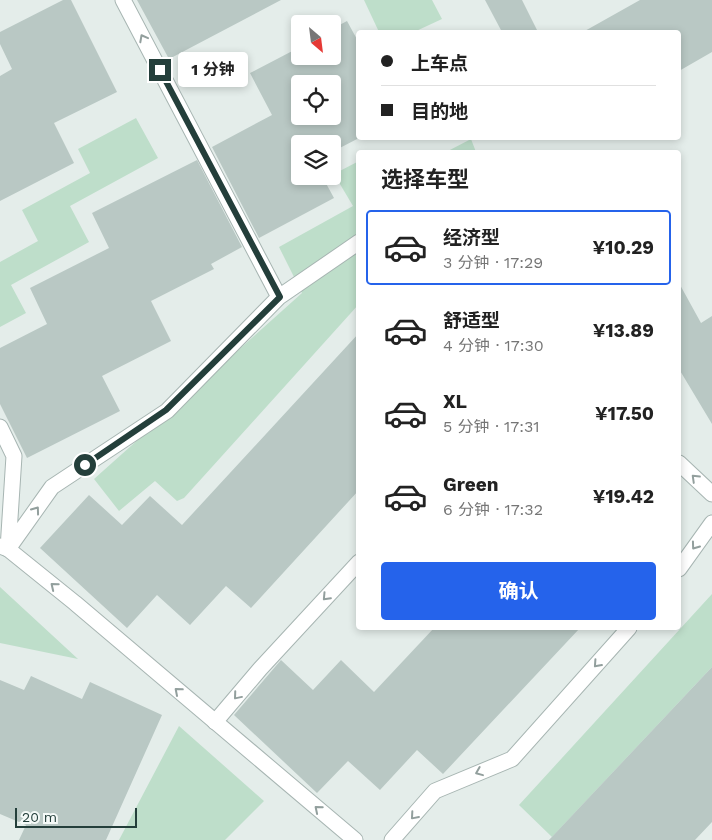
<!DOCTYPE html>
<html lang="zh">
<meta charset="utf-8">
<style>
body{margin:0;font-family:"Work Sans","Noto Sans SC",sans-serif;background:#f6f6f6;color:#222;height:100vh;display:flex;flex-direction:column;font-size:19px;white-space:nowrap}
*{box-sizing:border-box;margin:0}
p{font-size:16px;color:#767676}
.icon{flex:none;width:28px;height:28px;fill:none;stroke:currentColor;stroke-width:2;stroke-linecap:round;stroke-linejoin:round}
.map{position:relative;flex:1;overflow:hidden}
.panel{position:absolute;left:356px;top:150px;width:325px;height:480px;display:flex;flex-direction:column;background:#fff;border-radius:5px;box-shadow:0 2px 8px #0003}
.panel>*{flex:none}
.guide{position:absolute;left:356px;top:30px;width:325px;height:110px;border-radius:5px;box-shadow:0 2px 8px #0003;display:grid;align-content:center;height:110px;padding:0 25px;background:#fff}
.needle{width:32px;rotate:152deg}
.controls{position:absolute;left:291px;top:15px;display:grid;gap:10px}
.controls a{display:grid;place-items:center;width:50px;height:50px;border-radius:5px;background:#fff;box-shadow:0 2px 8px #0003;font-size:25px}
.scale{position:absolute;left:15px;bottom:12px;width:122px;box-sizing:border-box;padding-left:5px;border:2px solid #243f3b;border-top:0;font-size:14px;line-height:18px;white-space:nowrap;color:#243f3b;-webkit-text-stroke:4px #f5faf8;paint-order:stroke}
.end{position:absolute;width:22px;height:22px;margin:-11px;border:6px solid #243f3b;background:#fff;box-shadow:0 0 0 2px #fff}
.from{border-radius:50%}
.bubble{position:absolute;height:35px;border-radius:5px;background:#fff;box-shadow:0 2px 8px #0003;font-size:16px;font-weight:700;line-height:35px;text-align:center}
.guide b{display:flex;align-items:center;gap:18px;height:48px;font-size:19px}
.guide b+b{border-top:1px solid #e0e0e0}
.guide i{width:12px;height:12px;background:#222}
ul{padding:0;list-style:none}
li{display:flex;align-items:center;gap:15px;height:75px;margin:0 10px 8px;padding:0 15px;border:2px solid transparent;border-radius:5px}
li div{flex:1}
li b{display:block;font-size:19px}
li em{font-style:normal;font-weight:700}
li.selected{border-color:#2563eb}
li>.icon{width:45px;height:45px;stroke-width:1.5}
h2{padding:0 25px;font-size:22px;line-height:60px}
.primary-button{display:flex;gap:10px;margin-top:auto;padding:10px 25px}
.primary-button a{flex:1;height:58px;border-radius:5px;background:#2563eb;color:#fff;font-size:20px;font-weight:700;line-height:58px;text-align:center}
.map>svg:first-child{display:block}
.green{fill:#bedeca}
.building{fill:#b9c8c4;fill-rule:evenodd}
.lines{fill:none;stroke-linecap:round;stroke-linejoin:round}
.lane-casing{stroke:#a7b5b2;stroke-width:17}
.street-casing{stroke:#a7b5b2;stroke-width:17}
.lane{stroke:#fff;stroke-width:15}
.street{stroke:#fff;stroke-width:15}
.oneway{stroke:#929f9d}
.route{stroke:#243f3b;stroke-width:6}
</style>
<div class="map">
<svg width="712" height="840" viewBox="0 0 712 840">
<rect width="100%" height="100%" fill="#e4edea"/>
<path class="green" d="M364,0H432L442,19L414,32H379Z
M136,118L158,158L70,206L89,242L11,285L26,313L0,327V262L38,241L22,210L90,173L78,149Z
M471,139L476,152H446Z
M359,161V304L184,498L177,501L155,481L119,511L94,479L302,293L279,247L353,206L334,174Z
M0,587L78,659L0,643Z
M712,594V667L552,837L519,805Z
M179,726L264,801L225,840H119Z"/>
<path class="building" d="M63,0H71L117,92L54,123L74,163L0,201V76L12,69L0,44V32Z
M137,0H281L169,59Z
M485,0H522L538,32H502Z
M640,0H712V52L679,71V32H583Z
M347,21L359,43V138L332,152V144H300V176H322L334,198L259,238L212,147L272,115L250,73L300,47V56H332V29ZM300,84H332V116H300Z
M197,160L242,247L211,264L214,269L151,301L171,341L102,376L120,411L27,458L0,404V348L47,324L30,288L109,248L92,213Z
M679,283L701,323L712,316V424L679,369Z
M359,333V490L251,608L226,586L190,625L157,595L127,628L40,548L89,495L122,525L150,496L182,525Z
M434,628H580L443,774L417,750L380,790L348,761L317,793L234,715L281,660L313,690L341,660L374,692Z
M712,667V822L695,840H549Z
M31,676L82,699L90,682L162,715L106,840H19L26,825L0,814V680L24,690Z"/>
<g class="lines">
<defs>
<path id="lane" d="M279,297L359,242
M0,427L14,456L8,549
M679,463L712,494
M8,549L52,487L167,411L279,297L123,0
M679,569L712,523
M215,722L260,669L359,562
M392,840L435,791L512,759L629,628"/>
<path id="street" d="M0,546L8,549L75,603L355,840"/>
</defs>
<use href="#lane" class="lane-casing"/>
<use href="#street" class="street-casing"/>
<use href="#lane" class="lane"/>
<use href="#street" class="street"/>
</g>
<defs><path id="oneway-chevron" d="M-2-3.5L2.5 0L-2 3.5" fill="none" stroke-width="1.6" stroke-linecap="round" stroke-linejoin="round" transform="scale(1.25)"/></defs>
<g class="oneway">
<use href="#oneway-chevron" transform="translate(143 38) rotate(-118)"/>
<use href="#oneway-chevron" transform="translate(695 478) rotate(-136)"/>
<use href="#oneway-chevron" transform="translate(36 510) rotate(-54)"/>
<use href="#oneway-chevron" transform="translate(695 546) rotate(126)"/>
<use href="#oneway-chevron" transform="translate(54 586) rotate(-141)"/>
<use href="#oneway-chevron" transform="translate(326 597) rotate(133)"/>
<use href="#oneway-chevron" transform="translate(597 664) rotate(132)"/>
<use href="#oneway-chevron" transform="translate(178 691) rotate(-139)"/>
<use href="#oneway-chevron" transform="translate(237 696) rotate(130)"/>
<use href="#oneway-chevron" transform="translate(479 772) rotate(158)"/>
<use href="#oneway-chevron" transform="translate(318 809) rotate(-140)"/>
<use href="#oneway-chevron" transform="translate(414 816) rotate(131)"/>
</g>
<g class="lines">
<path class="route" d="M85,465L166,410L280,297L160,70"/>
</g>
</svg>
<div class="controls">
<a><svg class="needle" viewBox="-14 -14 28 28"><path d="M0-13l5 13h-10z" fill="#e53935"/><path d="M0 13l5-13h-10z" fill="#767676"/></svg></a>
<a><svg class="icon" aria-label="locate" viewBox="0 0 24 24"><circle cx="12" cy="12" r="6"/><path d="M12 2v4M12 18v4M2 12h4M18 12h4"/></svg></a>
<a><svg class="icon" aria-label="layers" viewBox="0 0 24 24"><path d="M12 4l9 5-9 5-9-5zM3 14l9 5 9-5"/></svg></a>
</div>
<div class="scale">20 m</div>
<i class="end from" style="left:85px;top:465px"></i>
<i class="end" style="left:160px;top:70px"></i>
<div class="bubble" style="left:178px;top:52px;width:70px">1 分钟</div>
<div class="guide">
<b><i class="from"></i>上车点</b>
<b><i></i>目的地</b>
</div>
<section class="panel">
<h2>选择车型</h2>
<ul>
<li class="selected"><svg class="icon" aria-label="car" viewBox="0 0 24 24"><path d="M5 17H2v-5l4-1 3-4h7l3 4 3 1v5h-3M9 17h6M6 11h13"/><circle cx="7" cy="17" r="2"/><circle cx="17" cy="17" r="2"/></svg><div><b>经济型</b><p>3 分钟 · 17:29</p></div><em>¥10.29</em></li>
<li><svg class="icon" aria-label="car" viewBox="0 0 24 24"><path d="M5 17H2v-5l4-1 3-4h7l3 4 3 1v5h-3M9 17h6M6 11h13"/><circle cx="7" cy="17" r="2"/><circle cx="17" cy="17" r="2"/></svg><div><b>舒适型</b><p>4 分钟 · 17:30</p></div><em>¥13.89</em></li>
<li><svg class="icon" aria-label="car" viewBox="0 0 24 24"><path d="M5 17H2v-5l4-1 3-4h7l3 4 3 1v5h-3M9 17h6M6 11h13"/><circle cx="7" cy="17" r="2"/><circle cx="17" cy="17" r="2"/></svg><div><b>XL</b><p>5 分钟 · 17:31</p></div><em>¥17.50</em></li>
<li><svg class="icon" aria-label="car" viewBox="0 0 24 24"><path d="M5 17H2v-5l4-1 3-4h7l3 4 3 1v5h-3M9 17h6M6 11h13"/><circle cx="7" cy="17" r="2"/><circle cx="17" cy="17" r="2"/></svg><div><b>Green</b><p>6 分钟 · 17:32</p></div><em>¥19.42</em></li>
</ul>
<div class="primary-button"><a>确认</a></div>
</section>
</div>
